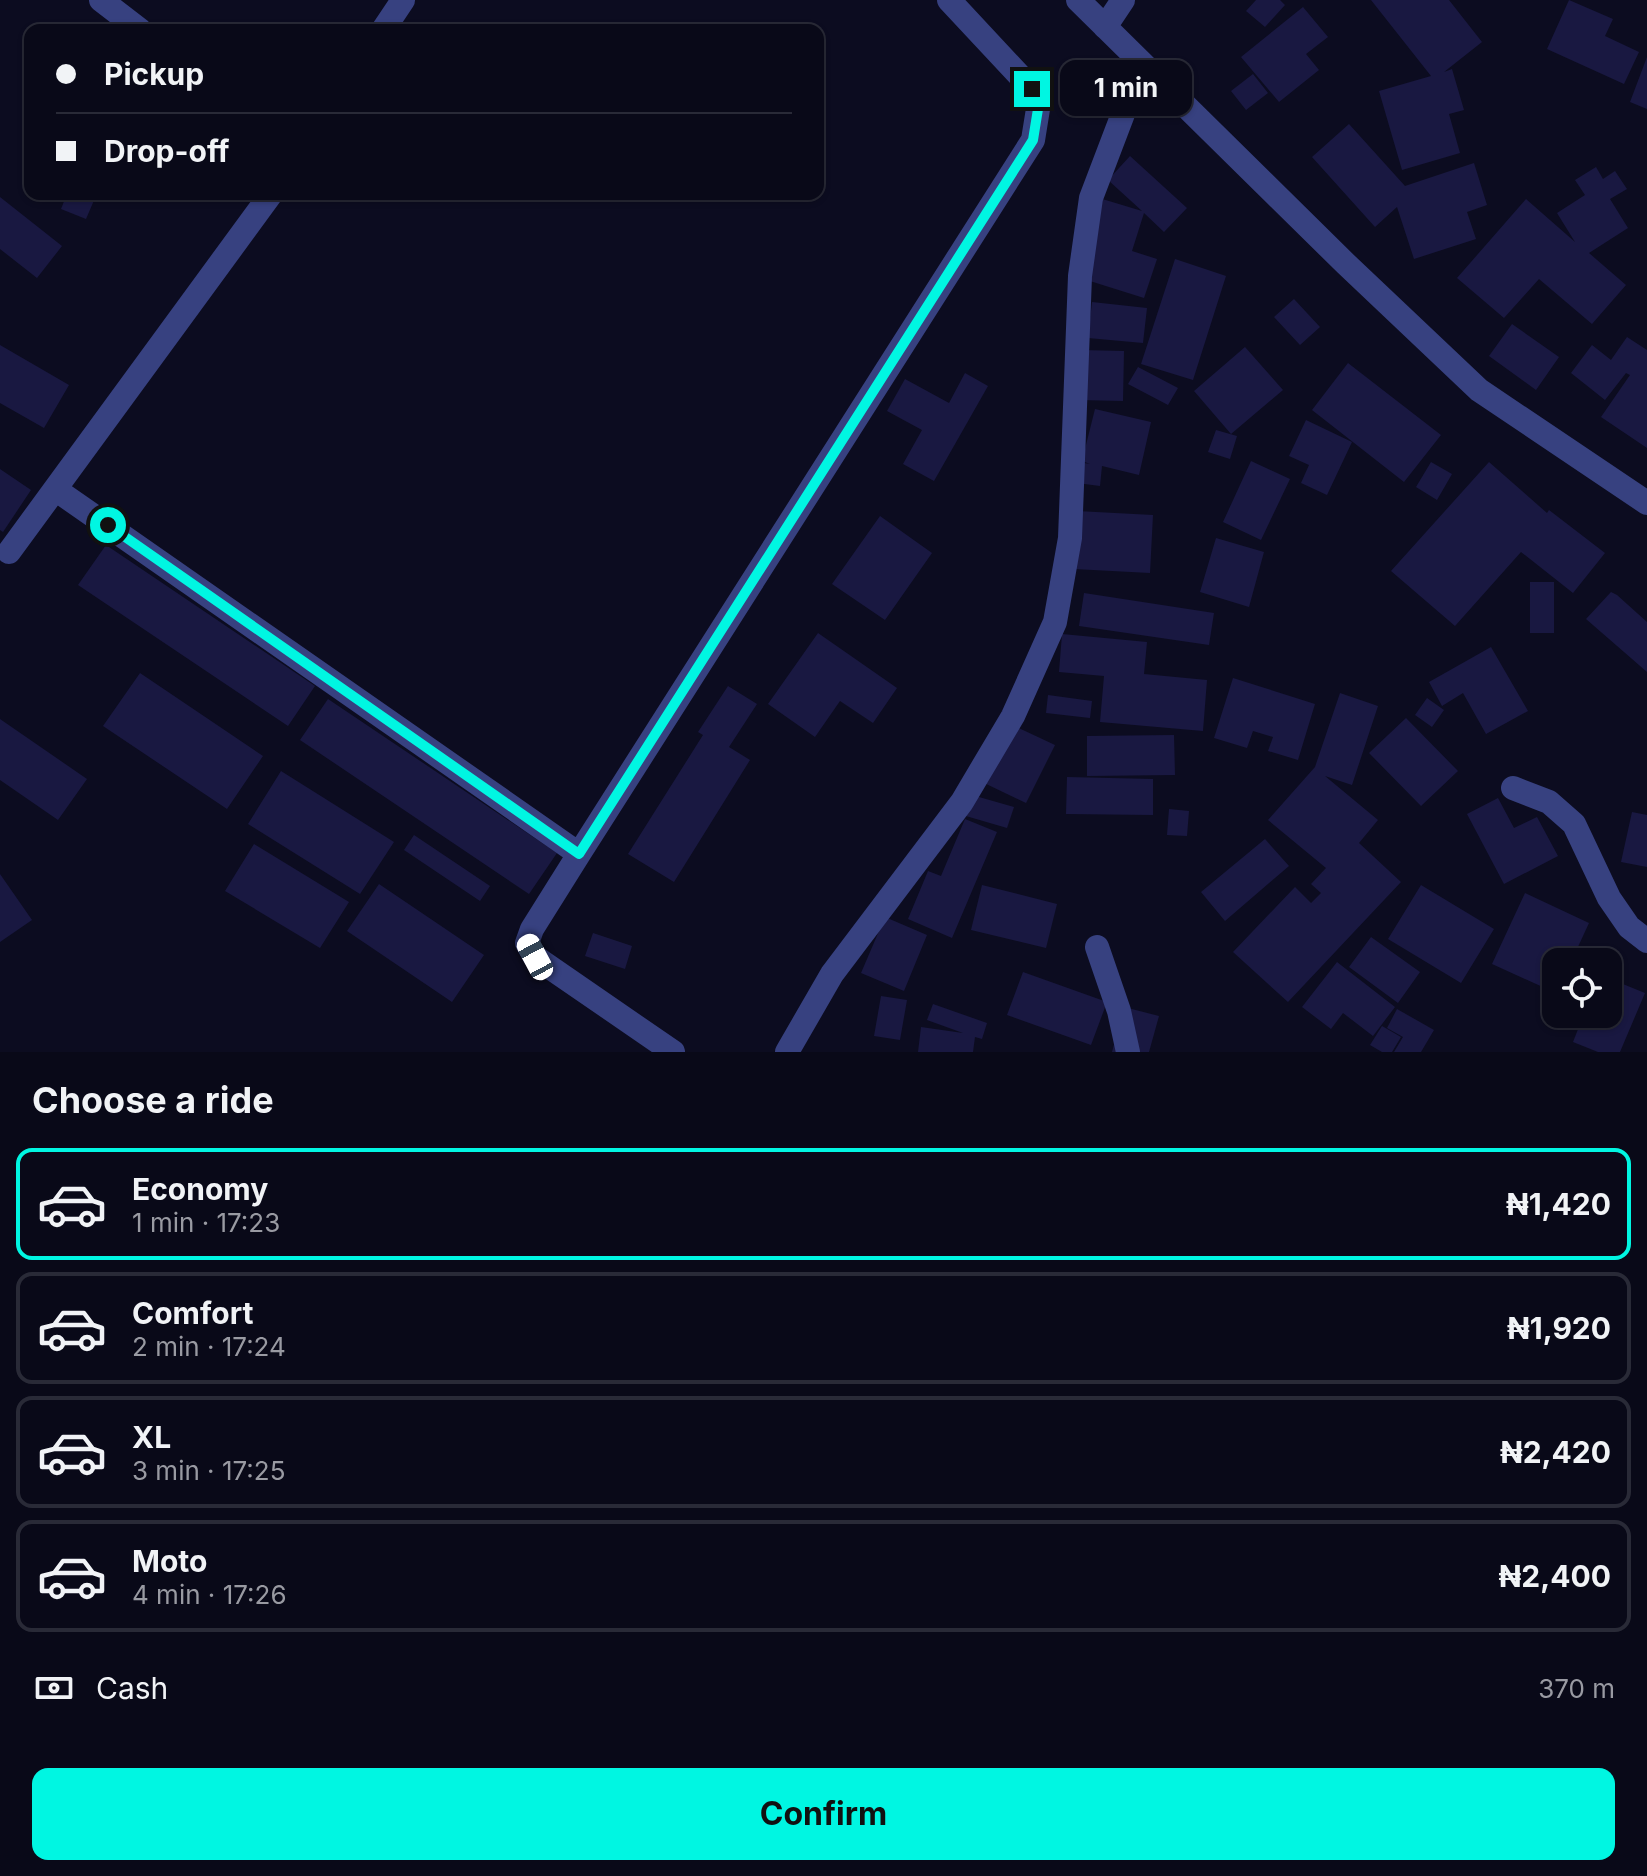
<!DOCTYPE html>
<meta charset="utf-8">
<style>
body{margin:0;font-family:Inter,sans-serif;background:#171725;color:#f1f3f6;height:100vh;display:flex;flex-direction:column;font-size:30px;white-space:nowrap}
*{box-sizing:border-box;margin:0}
p{font-size:26px;color:#999aa2}
.icon{flex:none;width:44px;height:44px;fill:none;stroke:currentColor;stroke-width:2;stroke-linecap:round;stroke-linejoin:round}
.map{position:relative;height:1052px;overflow:hidden}
.side{display:flex;flex-direction:column;background:#090918;flex:1}
.side>*{flex:none}
.hud{position:absolute;left:24px;top:24px;width:800px;height:176px;border-radius:16px;box-shadow:0 2px 6px #0004,0 0 0 2px #292a37;display:grid;align-content:center;height:176px;padding:0 32px;background:#090918}
.buttons{position:absolute;left:1542px;top:948px;display:grid;gap:16px}
.buttons a{display:grid;place-items:center;width:80px;height:80px;border-radius:16px;background:#090918;box-shadow:0 2px 6px #0004,0 0 0 2px #292a37;font-size:40px}
.end{position:absolute;width:36px;height:36px;margin:-18px;border:10px solid #00f6e2;background:#111;box-shadow:0 0 0 4px #111}
.from{border-radius:50%}
.bubble{position:absolute;height:56px;border-radius:16px;background:#090918;box-shadow:0 2px 6px #0004,0 0 0 2px #292a37;font-size:26px;font-weight:700;line-height:56px;text-align:center}
.car{position:absolute;width:24px;height:48px;margin:-24px -12px;border-radius:10px;box-shadow:0 0 6px 2px #0007;background:linear-gradient(#fff 24%,#345 0 40%,#fff 0 76%,#345 0 86%,#fff 0)}
.hud b{display:flex;align-items:center;gap:28px;height:76px;font-size:30px}
.hud b+b{border-top:2px solid #292a37}
.hud i{width:20px;height:20px;background:#f1f3f6}
ul{padding:0;list-style:none}
li{display:flex;align-items:center;gap:24px;height:112px;margin:0 16px 12px;padding:0 16px;border:4px solid #292a37;border-radius:16px}
li div{flex:1}
li b{display:block;font-size:30px}
li em{font-style:normal;font-weight:700}
li.on{border-color:#00f6e2}
li>.icon{width:72px;height:72px;stroke-width:1.5}
h2{padding:0 32px;font-size:36px;line-height:96px}
.pay{display:flex;align-items:center;gap:20px;height:88px;padding:0 32px;font-size:30px}
.pay p{margin-inline-start:auto}
.button{display:flex;gap:16px;margin-top:auto;padding:16px 32px}
.button a{flex:1;height:92px;border-radius:16px;background:#00f6e2;color:#111;font-size:32px;font-weight:700;line-height:92px;text-align:center}
.map>svg:first-child{display:block}
.building{fill:#191841}
.lines{fill:none;stroke-linecap:round;stroke-linejoin:round}
.minor{stroke:#374180;stroke-width:24}
.route{stroke:#00f6e2;stroke-width:10}
</style>
<div class="map">
<svg width="1647" height="1052" viewBox="0 0 1647 1052">
<rect width="100%" height="100%" fill="#0c0c20"/>
<path class="building" d="M1256,0H1280L1285,5L1265,27L1246,11Z
M1371,0H1449L1482,42L1444,72L1452,69L1464,110L1449,114L1460,153L1402,170L1379,91L1431,76Z
M1569,0L1613,19L1605,36L1639,52L1624,84L1547,49Z
M1303,7L1328,37L1306,54L1319,70L1279,102L1241,57Z
M1647,57V109L1630,102Z
M1253,74L1268,93L1246,110L1231,91Z
M1349,124L1405,186L1474,163L1487,205L1467,212L1476,239L1414,259L1397,207L1375,227L1312,157Z
M1130,156L1187,208L1164,232L1144,213L1132,251L1157,259L1144,298L1074,276L1099,198L1142,211L1108,180Z
M1596,167L1603,179L1615,171L1627,189L1610,199L1628,228L1589,253L1626,285L1592,324L1539,279L1504,318L1457,278L1526,199L1575,242L1557,213L1585,195L1575,180Z
M67,194H85L95,198L86,219L61,209Z
M0,197L62,246L37,278L0,249Z
M1175,259L1226,276L1193,380L1141,364Z
M1294,299L1320,327L1300,345L1274,317Z
M1092,302L1147,308L1143,343L1088,338Z
M1512,324L1559,357L1536,390L1489,356Z
M1627,337L1647,350V448L1601,417L1630,375L1626,373L1605,400L1571,373L1592,345L1611,360Z
M0,345L69,385L44,428L0,403Z
M1245,347L1283,390L1231,434L1194,391Z
M1080,350L1124,351L1123,401L1079,400Z
M1348,363L1441,435L1404,482L1312,410Z
M1138,367L1178,388L1168,405L1128,384Z
M965,373L988,386L934,481L903,464L922,430L887,411L905,379L949,403Z
M1095,409L1151,422L1139,475L1102,466L1100,486L1069,482L1072,461L1090,464L1082,461Z
M1306,420L1352,442L1327,495L1301,483L1309,465L1289,456Z
M1216,430L1237,436L1230,459L1208,452Z
M1251,461L1290,479L1261,540L1223,522Z
M1431,462L1452,474L1437,500L1416,487Z
M1489,462L1547,513L1549,510L1605,553L1573,593L1521,552L1455,626L1391,571Z
M0,469L31,490L3,532L0,530Z
M1077,511L1153,515L1150,573L1074,569Z
M880,516L932,553L885,620L832,584Z
M1216,538L1264,552L1249,607L1200,592Z
M106,545L315,686L288,726L78,585Z
M1530,582H1554V633H1530Z
M1611,592L1617,595L1647,622V672L1586,619Z
M1084,593L1214,613L1209,645L1079,626Z
M818,633L897,688L873,723L840,701L815,737L768,704Z
M1062,634L1147,642L1144,674L1207,680L1203,731L1100,722L1104,676L1059,672Z
M1491,647L1528,711L1486,734L1463,693L1442,706L1429,682Z
M140,673L263,756L227,809L103,726Z
M1233,678L1315,704L1298,760L1268,751L1273,737L1253,731L1247,748L1214,738Z
M728,686L757,704L729,747L750,760L674,882L628,854L703,735L698,732Z
M1340,693L1378,706L1352,785L1325,776L1378,820L1359,843L1401,882L1288,1002L1233,952L1295,887L1311,903L1321,893L1311,884L1326,868L1268,820L1315,767Z
M1048,695L1092,701L1090,718L1046,713Z
M1427,698L1444,710L1432,727L1415,715Z
M328,699L557,853L529,894L300,740Z
M1406,718L1458,771L1421,806L1369,753Z
M0,719L87,779L58,820L0,780Z
M1008,723L1055,745L1026,803L980,781Z
M1174,735L1175,775L1087,776V736Z
M281,771L394,842L360,894L248,824Z
M1067,777L1153,779V815L1066,814Z
M965,793L1014,807L1007,828L959,814Z
M1498,798L1514,828L1537,817L1558,856L1504,884L1467,814Z
M1169,809L1189,811L1187,836L1167,835Z
M1632,812L1647,815V867L1621,862Z
M965,819L997,832L952,938L908,919L928,871L941,876Z
M414,835L490,886L480,901L404,850Z
M1265,839L1289,866L1225,921L1201,892Z
M254,844L349,902L320,948L225,891Z
M0,874L32,920L0,942Z
M379,884L484,955L452,1002L347,931Z
M982,885L1057,904L1046,948L971,930Z
M1421,885L1494,929L1461,983L1388,939Z
M1525,893L1589,923L1571,962H1556V993L1492,964Z
M885,917L927,935L904,991L861,973Z
M593,933L632,946L625,969L585,956Z
M1371,937L1420,972L1398,1003L1349,967Z
M1337,962L1395,1007L1373,1036L1343,1013L1331,1029L1302,1007Z
M1023,972L1107,1002L1091,1045L1007,1015Z
M1608,978L1645,993L1620,1052H1598L1573,1042L1584,1014H1608Z
M881,996L907,1000L900,1040L874,1036Z
M933,1004L987,1023L982,1039L975,1037L973,1052H918L921,1027L963,1033L927,1020Z
M1124,1007L1159,1016L1149,1052H1112Z
M1397,1009L1434,1030L1421,1052H1394L1403,1037L1387,1028Z
M1382,1026L1401,1037L1392,1052H1382L1370,1045Z"/>
<g class="lines">
<path class="minor" d="M101,0L140,30
M1078,0L1346,264L1479,390L1647,503
M1105,27L1123,0
M383,30L403,0
M55,489L579,854
M9,552L271,194
M1513,788L1549,802L1574,824L1609,898L1629,927L1647,941
M1097,947L1119,1011L1128,1052
M673,1052L535,957L527,943L532,929L579,854L1033,140L1038,109L1032,89L949,0
M787,1052L832,974L962,802L1013,716L1055,622L1070,538L1080,276L1091,198L1142,64"/>
</g>
<g class="lines">
<path class="route" d="M108,525L579,854L1033,140L1038,109L1032,89"/>
</g>
</svg>
<div class="buttons">
<a><svg class="icon" aria-label="locate" viewBox="0 0 24 24"><circle cx="12" cy="12" r="6"/><path d="M12 2v4M12 18v4M2 12h4M18 12h4"/></svg></a>
</div>
<i class="end from" style="left:108px;top:525px"></i>
<i class="end" style="left:1032px;top:89px"></i>
<div class="bubble" style="left:1060px;top:60px;width:132px">1 min</div>
<i class="car" style="left:535px;top:957px;rotate:332deg"></i>
<div class="hud">
<b><i class="from"></i>Pickup</b>
<b><i></i>Drop-off</b>
</div>
</div>
<section class="side">
<h2>Choose a ride</h2>
<ul>
<li class="on"><svg class="icon" aria-label="car" viewBox="0 0 24 24"><path d="M5 17H2v-5l4-1 3-4h7l3 4 3 1v5h-3M9 17h6M6 11h13"/><circle cx="7" cy="17" r="2"/><circle cx="17" cy="17" r="2"/></svg><div><b>Economy</b><p>1 min · 17:23</p></div><em>₦1,420</em></li>
<li><svg class="icon" aria-label="car" viewBox="0 0 24 24"><path d="M5 17H2v-5l4-1 3-4h7l3 4 3 1v5h-3M9 17h6M6 11h13"/><circle cx="7" cy="17" r="2"/><circle cx="17" cy="17" r="2"/></svg><div><b>Comfort</b><p>2 min · 17:24</p></div><em>₦1,920</em></li>
<li><svg class="icon" aria-label="car" viewBox="0 0 24 24"><path d="M5 17H2v-5l4-1 3-4h7l3 4 3 1v5h-3M9 17h6M6 11h13"/><circle cx="7" cy="17" r="2"/><circle cx="17" cy="17" r="2"/></svg><div><b>XL</b><p>3 min · 17:25</p></div><em>₦2,420</em></li>
<li><svg class="icon" aria-label="car" viewBox="0 0 24 24"><path d="M5 17H2v-5l4-1 3-4h7l3 4 3 1v5h-3M9 17h6M6 11h13"/><circle cx="7" cy="17" r="2"/><circle cx="17" cy="17" r="2"/></svg><div><b>Moto</b><p>4 min · 17:26</p></div><em>₦2,400</em></li>
</ul>
<div class="pay"><svg class="icon" aria-label="cash" viewBox="0 0 24 24"><path d="M3 7h18v10H3z"/><circle cx="12" cy="12" r="2"/></svg>Cash<p>370 m</p></div>
<div class="button"><a>Confirm</a></div>
</section>
